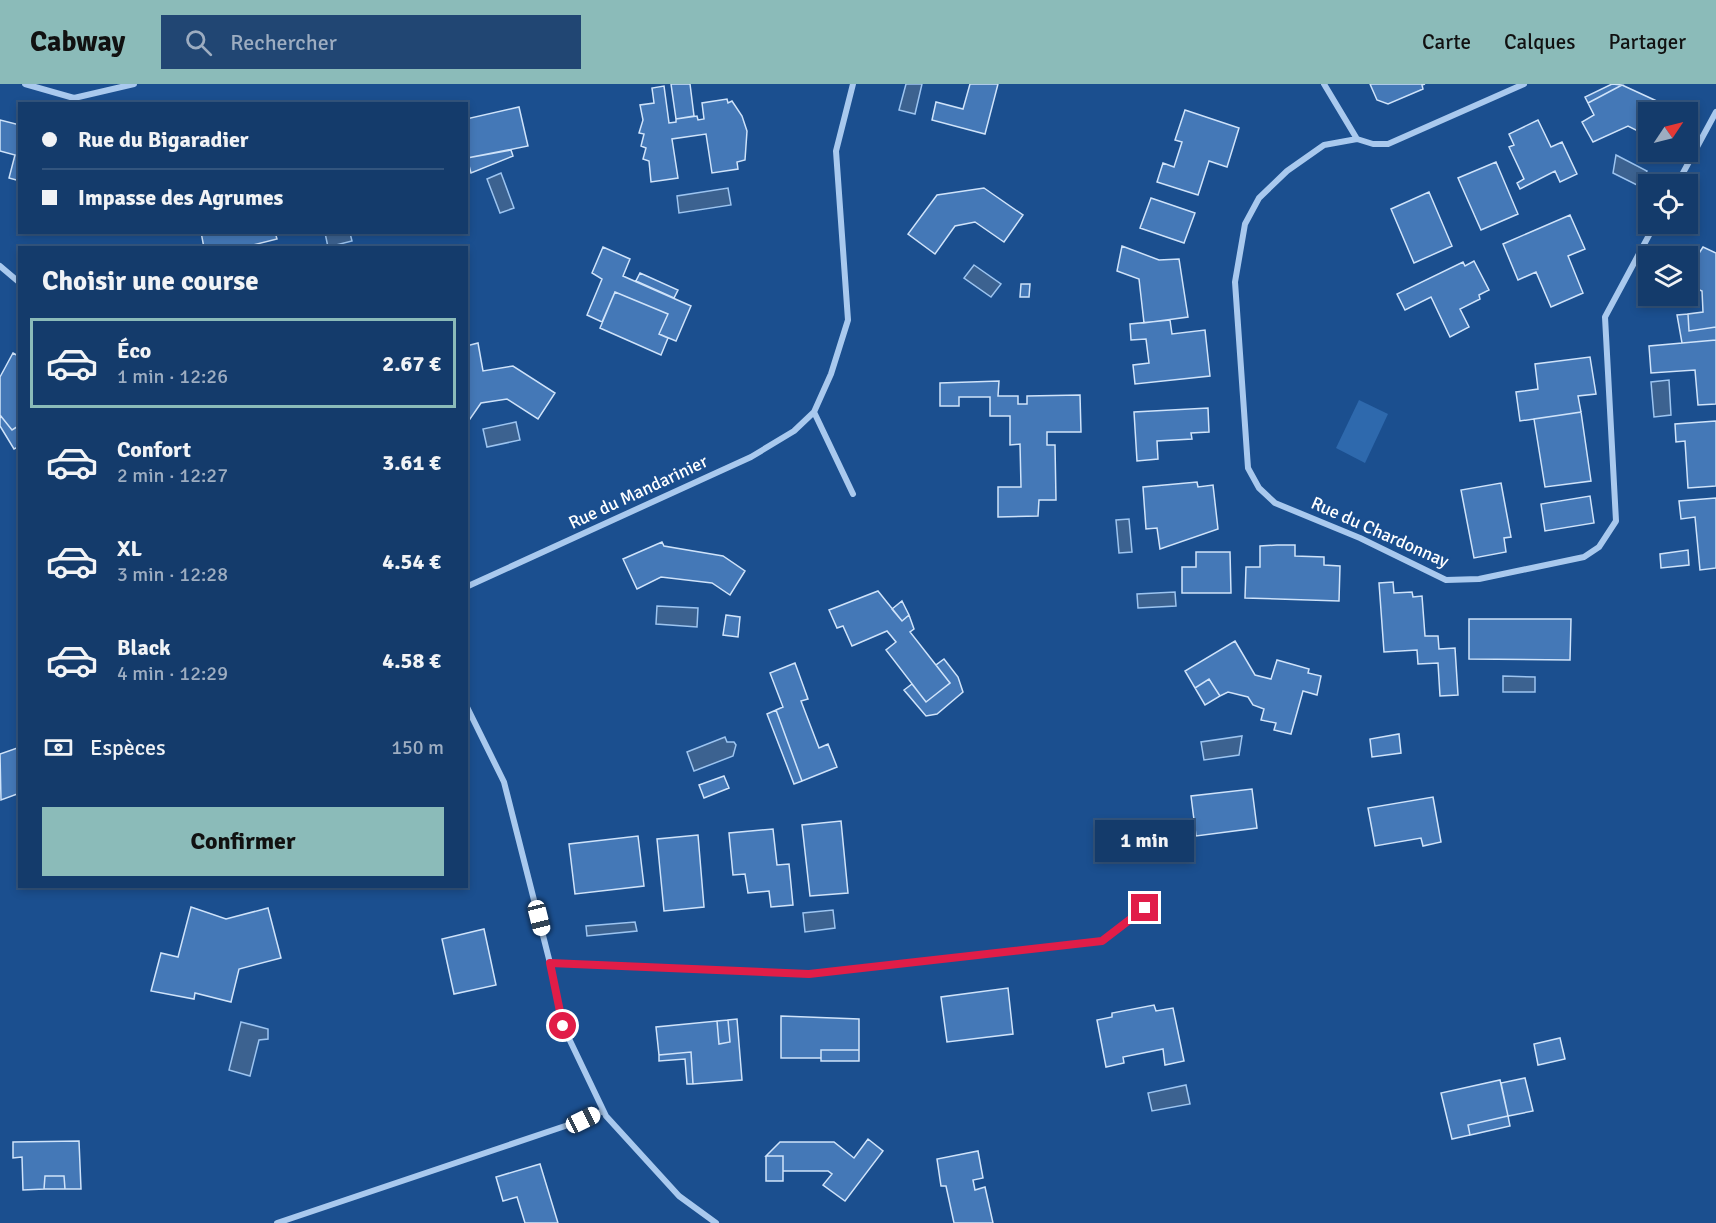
<!DOCTYPE html>
<html lang="fr">
<meta charset="utf-8">
<style>
body{margin:0;font-family:Signika,sans-serif;background:#214673;color:#f1f3f6;height:100vh;display:flex;flex-direction:column;font-size:22px;white-space:nowrap}
*{box-sizing:border-box;margin:0}
p{font-size:20px;color:#9dadc1}
.icon{flex:none;width:33px;height:33px;fill:none;stroke:currentColor;stroke-width:2;stroke-linecap:round;stroke-linejoin:round}
.map{position:relative;flex:1;overflow:hidden}
.details{position:absolute;left:18px;top:162px;width:450px;height:642px;display:flex;flex-direction:column;background:#143b6b;border-radius:0px;box-shadow:0 3px 9px #0003,0 0 0 2px #33557e}
.details>*{flex:none}
.guide{position:absolute;left:18px;top:18px;width:450px;height:132px;border-radius:0px;box-shadow:0 3px 9px #0003,0 0 0 2px #33557e;display:grid;align-content:center;height:132px;padding:0 24px;background:#143b6b}
.needle{width:39px;rotate:55deg}
.controls{position:absolute;left:1638px;top:18px;display:grid;gap:12px}
.controls a{display:grid;place-items:center;width:60px;height:60px;border-radius:0px;background:#143b6b;box-shadow:0 3px 9px #0003,0 0 0 2px #33557e;font-size:30px}
.end{position:absolute;width:27px;height:27px;margin:-14px;border:8px solid #e11d48;background:#fff;box-shadow:0 0 0 3px #fff}
.from{border-radius:50%}
.bubble{position:absolute;height:42px;border-radius:0px;background:#143b6b;box-shadow:0 3px 9px #0003,0 0 0 2px #33557e;font-size:20px;font-weight:700;line-height:42px;text-align:center}
.car{position:absolute;width:18px;height:36px;margin:-18px -9px;border-radius:8px;box-shadow:0 0 4px 2px #0007;background:linear-gradient(#fff 24%,#345 0 40%,#fff 0 76%,#345 0 86%,#fff 0)}
.guide b{display:flex;align-items:center;gap:21px;height:57px;font-size:22px}
.guide b+b{border-top:2px solid #33557e}
.guide i{width:15px;height:15px;background:#f1f3f6}
ul{padding:0;list-style:none}
li{display:flex;align-items:center;gap:18px;height:90px;margin:0 12px 9px;padding:0 12px;border:3px solid transparent;border-radius:0px}
li div{flex:1}
li b{display:block;font-size:22px}
li em{font-style:normal;font-weight:700}
li.selected{border-color:#8bbbb9}
li>.icon{width:54px;height:54px;stroke-width:1.5}
h2{padding:0 24px;font-size:27px;line-height:72px}
.pay{display:flex;align-items:center;gap:15px;height:66px;padding:0 24px;font-size:22px}
.pay p{margin-inline-start:auto}
.cta{display:flex;gap:12px;margin-top:auto;padding:12px 24px}
.cta a{flex:1;height:69px;border-radius:0px;background:#8bbbb9;color:#111;font-size:24px;font-weight:700;line-height:69px;text-align:center}
header{display:flex;align-items:center;gap:36px;box-sizing:border-box;height:84px;padding:0 30px;background:#8bbbb9;color:#111}
header strong{font-size:28px}
nav{display:flex;gap:33px;margin-inline-start:auto;font-size:21px}
.search{width:420px;height:54px;background:#214673;display:flex;align-items:center;gap:15px;box-sizing:border-box;padding:0 21px;border-radius:0px;color:#9dadc1;font-size:22px}
.map>svg:first-child{display:block}
.green{fill:#2e69ad}
.water{fill:#3c6290;stroke:#9cc4f0;stroke-width:1.5}
.building{fill:#4478b7;stroke:#cfe3fa;stroke-width:1.5}
.lines{fill:none;stroke-linecap:round;stroke-linejoin:round}
.street{stroke:#a9c9ee;stroke-width:6}
.route{stroke:#e11d48;stroke-width:8}
.labels{text-anchor:middle;stroke-width:4.5;stroke-linejoin:round;paint-order:stroke}
.street-label{font-size:18px;fill:#fff;stroke:#1b4f8f}
</style>
<header>
<strong>Cabway</strong>
<div class="search"><svg class="icon" aria-label="search" viewBox="0 0 24 24"><circle cx="10" cy="10" r="6"/><path d="M15 15l6 6"/></svg>Rechercher</div>
<nav><a>Carte</a><a>Calques</a><a>Partager</a></nav>
</header>
<div class="map">
<svg width="1716" height="1139" viewBox="0 0 1716 1139">
<rect width="100%" height="100%" fill="#1b4f8f"/>
<path class="green" d="M1359,316L1388,330L1365,379L1336,364Z"/>
<path class="water" d="M906,0H922L915,30L899,26Z
M1616,71L1647,87L1639,102L1613,89Z
M501,89L514,124L500,129L487,95Z
M728,104L731,121L679,129L677,112Z
M325,149H350L352,157L328,163Z
M974,181L1001,200L991,213L964,194Z
M1669,296L1671,331L1654,333L1651,298Z
M516,338L520,356L487,363L483,345Z
M1129,435L1132,468L1119,469L1116,436Z
M1175,508L1176,522L1138,524L1137,510Z
M657,522L698,524L697,543L656,540Z
M1503,592L1535,593V608H1503Z
M1242,652L1239,671L1204,676L1201,658Z
M725,653L727,658H734L736,661L733,672L694,687L687,668Z
M833,826L835,844L805,848L803,829Z
M635,838L637,847L587,852L586,842Z
M241,938L268,945V955L259,956L250,992L229,986Z
M1186,1001L1190,1020L1152,1027L1148,1009Z"/>
<path class="building" d="M671,0H690L694,32L676,35Z
M970,0H998L985,50L932,36L936,18L963,25Z
M1370,0H1425L1422,1L1423,5L1388,20L1377,16Z
M1612,0L1622,1L1588,19L1585,13Z
M1622,1L1674,25L1673,28H1648V52L1628,42L1593,58L1582,38L1594,31L1588,19Z
M664,2L669,39L676,38V35L697,32L698,36L704,35L702,19L727,15L728,19L732,17L742,32L747,47L745,76L737,78L738,85L712,89L706,50L672,55L678,94L651,98L649,77L643,75L646,64L641,62L644,50L639,49L643,36L640,21L654,19L652,4Z
M519,23L528,62L467,74L466,35Z
M1185,26L1239,44L1227,83L1209,77L1198,111L1157,98L1163,79L1174,83L1182,58L1175,56Z
M0,36L20,41V97L9,94L15,71L0,67Z
M1538,36L1551,63L1562,58L1577,90L1560,98L1555,87L1520,105L1517,99L1524,95L1509,63L1514,61L1509,50Z
M511,66L513,72L471,89L467,74Z
M1496,78L1518,130L1481,146L1458,94Z
M984,104L1023,131L1004,158L975,138L955,142L935,170L908,150L937,111Z
M1429,108L1452,162L1414,179L1391,125Z
M1151,114L1195,129L1184,159L1140,144Z
M1570,131L1585,165L1568,172L1583,209L1551,223L1536,188L1518,196L1503,160Z
M201,148H275L277,155L241,164H204Z
M1122,162L1159,176L1179,175L1188,233L1144,239L1139,195L1117,187Z
M603,163L630,175L623,192L691,222L676,257L659,250L668,230L615,208L602,238L587,231L602,195L592,189Z
M1703,163L1716,169V243L1689,247L1688,230L1703,228L1702,207L1688,201V172H1678L1682,166L1696,174Z
M1474,177L1489,206L1479,211L1480,215L1460,225L1469,243L1450,253L1431,213L1405,226L1397,210L1463,178L1465,182Z
M640,189L678,206L674,214L636,197Z
M1021,200H1030L1029,213H1020Z
M615,208L668,230L659,250L668,254L661,271L600,244Z
M1688,230L1689,247L1716,243V256L1682,259L1677,231Z
M1170,236L1172,250L1205,246L1210,292L1135,300L1133,281L1149,279L1146,255L1131,256L1130,240Z
M1716,256V320L1698,321L1695,286L1651,289L1649,262Z
M478,259L483,287L513,282L555,309L538,335L507,315L481,319L470,335L466,332V262Z
M13,269L20,273V341L12,346L0,331V293Z
M1590,273L1596,310L1578,312L1581,328L1520,337L1516,308L1538,305L1535,280Z
M999,297L998,312H1018V320H1027V312L1080,311L1081,348H1047V361H1055L1056,416H1039L1038,432L998,433V403H1021L1020,360L1010,361V332H990V313H959V322H940V299Z
M1208,324L1209,348L1191,349L1192,355L1157,357L1158,375L1137,377L1134,328Z
M1581,328L1591,397L1545,403L1534,335Z
M0,331L12,346L20,341V362L14,365L0,342Z
M1716,337V402L1688,404L1685,357L1676,358L1675,340Z
M1197,398L1198,403L1213,401L1218,445L1160,465L1157,444L1146,445L1143,403Z
M1501,399L1511,453L1504,454L1506,468L1474,474L1461,406Z
M1590,412L1594,439L1545,447L1541,420Z
M1716,414V484L1700,486L1695,433L1681,435L1679,417Z
M662,458L664,462L723,472L745,487L730,511L712,499L661,493L637,505L623,475Z
M1277,461H1295V472L1324,473V481L1340,482L1339,517L1245,514L1246,483H1260V462Z
M1688,466L1689,481L1661,484L1660,470Z
M1196,468H1230L1231,509H1182V483H1196Z
M1393,498L1394,509L1412,508L1413,513L1422,512L1425,552H1438L1439,565L1455,564L1458,611L1440,612L1438,579L1418,580L1417,566L1384,568L1379,499Z
M878,507L902,537L909,531L914,545L910,548L950,599L926,618L886,566L896,558L887,547L852,562L843,542L837,544L829,526Z
M902,517L909,531L902,537L892,525Z
M726,531L740,533L738,553L723,551Z
M1469,535H1571L1570,576L1469,575Z
M1235,557L1255,591L1271,595L1277,576L1309,585L1308,589L1321,592L1317,611L1303,607L1291,650L1274,646L1276,639L1261,636L1264,625L1253,621L1248,613L1228,608L1220,612L1209,595L1195,604L1185,587Z
M944,575L958,593L963,608L937,630L926,632L904,606L912,600L926,618L950,599L936,581Z
M795,579L808,615L801,617L819,664L828,660L837,683L802,697L776,626L783,623L770,589Z
M1209,595L1220,612L1205,621L1195,604Z
M776,626L802,697L794,700L767,630Z
M1399,650L1401,669L1372,673L1370,655Z
M20,663V709L1,716L0,670Z
M724,692L729,704L704,714L699,701Z
M1252,705L1257,744L1196,752L1191,712Z
M1433,713L1441,758L1423,762L1421,754L1375,762L1368,724Z
M841,737L848,809L810,812L802,741Z
M773,745L777,781L789,780L793,821L771,823L769,807L748,809L745,790L733,791L729,749Z
M698,751L704,823L664,827L657,755Z
M638,752L644,802L575,810L569,760Z
M191,823L226,835L268,824L281,874L239,885L231,918L195,909L194,915L151,907L161,869L178,873Z
M484,845L496,901L454,910L442,855Z
M1008,904L1013,950L947,958L941,913Z
M1154,921L1156,927L1173,924L1184,977L1165,981L1163,965L1123,973L1124,979L1106,983L1097,936L1112,933V929Z
M781,932L859,935V966H821V974H781Z
M737,935L742,996L693,1000L691,968L659,971L656,943L717,937L719,960L730,958L728,936Z
M728,936L730,958L719,960L717,937Z
M1560,954L1565,975L1538,981L1534,960Z
M821,966H859V977H821Z
M691,968L693,1000H687L685,975L659,977V971Z
M1525,994L1533,1027L1508,1032L1501,999Z
M1500,996L1508,1032L1468,1041L1470,1051L1452,1055L1441,1009Z
M1508,1032L1510,1042L1470,1051L1468,1041Z
M868,1055L883,1067L845,1117L823,1101L832,1090L828,1087H783V1072H766L780,1058H834L854,1074Z
M79,1057L81,1105H65L64,1092H45L44,1105L23,1106L22,1073L13,1074V1058Z
M978,1067L983,1094L973,1096L975,1106L985,1103L993,1139H954L946,1102H941L937,1075Z
M766,1072H783V1097H766Z
M540,1080L558,1139H525L517,1113L503,1117L496,1093Z
M45,1092H64L65,1105H44Z"/>
<g class="lines">
<path class="street" d="M25,0L74,14L134,0
M1324,0L1357,55L1373,60H1388L1524,0
M1357,55L1324,61L1287,87L1259,114L1245,140L1235,198L1248,384L1259,404L1275,419L1360,454L1446,496L1479,495L1584,473L1599,463L1616,437L1605,233L1655,140
M1677,100L1716,28
M0,182L20,199
M814,328L853,410
M466,503L751,373L794,347L814,328L831,290L848,236L836,67L853,0
M466,621L504,698L550,879L563,942L606,1032L679,1112L716,1139
M550,879L809,890L1102,857L1145,824
M277,1139L583,1036L603,1027"/>
</g>
<g class="lines">
<path class="route" d="M563,942L550,879L809,890L1102,857L1145,824"/>
</g>
<g class="labels">
<g class="street-label">
<text transform="translate(638 408) rotate(-25)" y="6">Rue du Mandarinier</text>
<text transform="translate(1380 448) rotate(24)" y="6">Rue du Chardonnay</text>
</g>
</g>
</svg>
<div class="controls">
<a><svg class="needle" viewBox="-14 -14 28 28"><path d="M0-13l5 13h-10z" fill="#e53935"/><path d="M0 13l5-13h-10z" fill="#9dadc1"/></svg></a>
<a><svg class="icon" aria-label="locate" viewBox="0 0 24 24"><circle cx="12" cy="12" r="6"/><path d="M12 2v4M12 18v4M2 12h4M18 12h4"/></svg></a>
<a><svg class="icon" aria-label="layers" viewBox="0 0 24 24"><path d="M12 4l9 5-9 5-9-5zM3 14l9 5 9-5"/></svg></a>
</div>
<i class="end from" style="left:563px;top:942px"></i>
<i class="end" style="left:1145px;top:824px"></i>
<div class="bubble" style="left:1095px;top:736px;width:99px">1 min</div>
<i class="car" style="left:539px;top:834px;rotate:166deg"></i>
<i class="car" style="left:583px;top:1036px;rotate:64deg"></i>
<div class="guide">
<b><i class="from"></i>Rue du Bigaradier</b>
<b><i></i>Impasse des Agrumes</b>
</div>
<section class="details">
<h2>Choisir une course</h2>
<ul>
<li class="selected"><svg class="icon" aria-label="car" viewBox="0 0 24 24"><path d="M5 17H2v-5l4-1 3-4h7l3 4 3 1v5h-3M9 17h6M6 11h13"/><circle cx="7" cy="17" r="2"/><circle cx="17" cy="17" r="2"/></svg><div><b>Éco</b><p>1 min · 12:26</p></div><em>2.67 €</em></li>
<li><svg class="icon" aria-label="car" viewBox="0 0 24 24"><path d="M5 17H2v-5l4-1 3-4h7l3 4 3 1v5h-3M9 17h6M6 11h13"/><circle cx="7" cy="17" r="2"/><circle cx="17" cy="17" r="2"/></svg><div><b>Confort</b><p>2 min · 12:27</p></div><em>3.61 €</em></li>
<li><svg class="icon" aria-label="car" viewBox="0 0 24 24"><path d="M5 17H2v-5l4-1 3-4h7l3 4 3 1v5h-3M9 17h6M6 11h13"/><circle cx="7" cy="17" r="2"/><circle cx="17" cy="17" r="2"/></svg><div><b>XL</b><p>3 min · 12:28</p></div><em>4.54 €</em></li>
<li><svg class="icon" aria-label="car" viewBox="0 0 24 24"><path d="M5 17H2v-5l4-1 3-4h7l3 4 3 1v5h-3M9 17h6M6 11h13"/><circle cx="7" cy="17" r="2"/><circle cx="17" cy="17" r="2"/></svg><div><b>Black</b><p>4 min · 12:29</p></div><em>4.58 €</em></li>
</ul>
<div class="pay"><svg class="icon" aria-label="cash" viewBox="0 0 24 24"><path d="M3 7h18v10H3z"/><circle cx="12" cy="12" r="2"/></svg>Espèces<p>150 m</p></div>
<div class="cta"><a>Confirmer</a></div>
</section>
</div>
